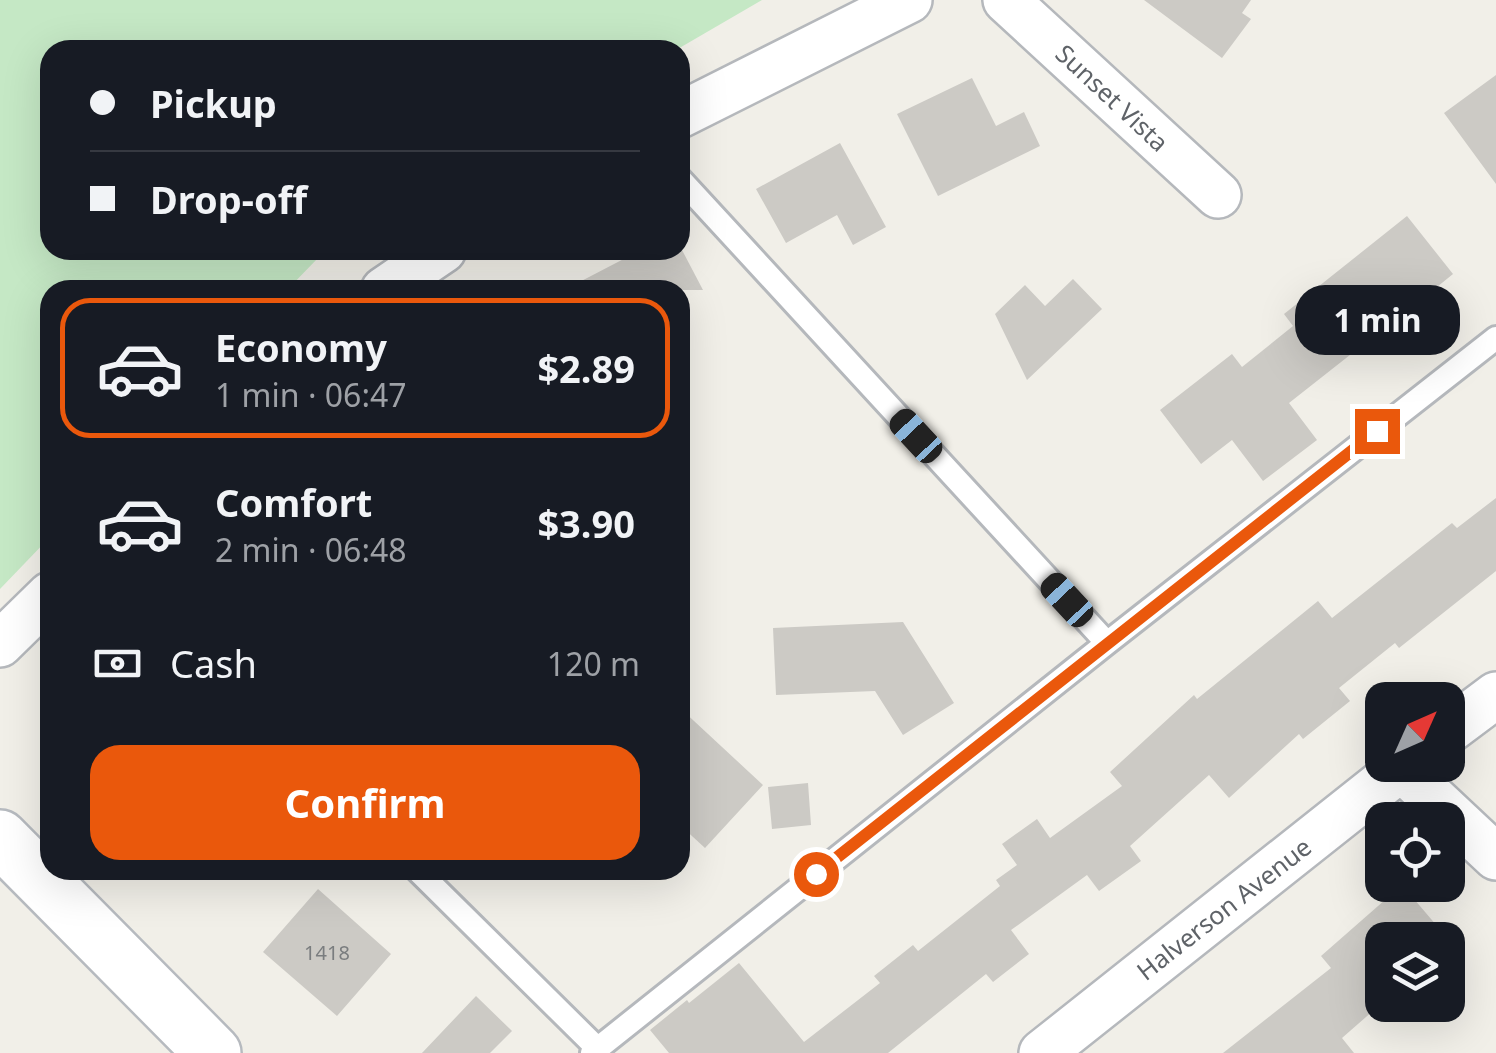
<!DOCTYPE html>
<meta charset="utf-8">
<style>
body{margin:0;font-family:"Noto Sans",sans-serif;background:#242831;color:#f1f3f6;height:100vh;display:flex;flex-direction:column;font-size:38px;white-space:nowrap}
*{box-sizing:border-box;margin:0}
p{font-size:32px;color:#9ea1a6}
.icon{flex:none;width:55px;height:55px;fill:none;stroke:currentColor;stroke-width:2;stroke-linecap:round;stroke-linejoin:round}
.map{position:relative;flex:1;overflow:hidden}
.side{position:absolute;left:40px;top:280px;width:650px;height:600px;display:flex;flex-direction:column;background:#171b24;border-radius:30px;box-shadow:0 10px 40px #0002}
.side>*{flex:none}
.banner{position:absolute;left:40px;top:40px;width:650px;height:220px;border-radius:30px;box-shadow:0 10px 40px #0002;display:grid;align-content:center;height:220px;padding:0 50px;background:#171b24}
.needle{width:65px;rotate:45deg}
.fabs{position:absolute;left:1365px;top:682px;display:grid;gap:20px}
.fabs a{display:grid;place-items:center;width:100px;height:100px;border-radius:20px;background:#171b24;box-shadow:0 10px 40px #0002;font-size:50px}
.end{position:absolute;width:45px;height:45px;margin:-22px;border:12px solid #ea580c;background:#fff;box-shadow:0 0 0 5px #fff}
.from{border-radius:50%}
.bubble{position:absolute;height:70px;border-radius:30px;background:#171b24;box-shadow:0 10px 40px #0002;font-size:32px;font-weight:700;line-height:70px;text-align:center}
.car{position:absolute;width:30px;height:60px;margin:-30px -15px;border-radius:12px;box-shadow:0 0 8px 2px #0007;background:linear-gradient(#222 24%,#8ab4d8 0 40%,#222 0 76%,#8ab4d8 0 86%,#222 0)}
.banner b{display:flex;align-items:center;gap:35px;height:95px;font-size:38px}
.banner b+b{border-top:2px solid #363941}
.banner i{width:25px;height:25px;background:#f1f3f6}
ul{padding:18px 0 0;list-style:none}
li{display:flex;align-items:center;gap:30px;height:140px;margin:0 20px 15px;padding:0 30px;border:5px solid transparent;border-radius:30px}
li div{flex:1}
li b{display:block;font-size:38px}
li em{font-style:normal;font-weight:700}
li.current{border-color:#ea580c}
li>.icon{width:90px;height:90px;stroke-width:1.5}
.pay{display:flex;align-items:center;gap:25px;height:110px;padding:0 50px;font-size:38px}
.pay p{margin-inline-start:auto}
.cta{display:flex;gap:20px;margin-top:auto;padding:20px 50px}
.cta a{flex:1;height:115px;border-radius:30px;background:#ea580c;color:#fff;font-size:40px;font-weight:700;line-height:115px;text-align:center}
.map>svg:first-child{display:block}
.green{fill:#c5e8c5}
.building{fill:#cccac5}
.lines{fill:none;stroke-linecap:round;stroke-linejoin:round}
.lane-casing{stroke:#b5b8bc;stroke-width:28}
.street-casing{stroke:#b5b8bc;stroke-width:50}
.secondary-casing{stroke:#b6babf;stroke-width:60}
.lane{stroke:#fff;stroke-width:22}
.street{stroke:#fff;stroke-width:45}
.secondary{stroke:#fff;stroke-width:55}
.route{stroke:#ea580c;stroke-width:12}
.labels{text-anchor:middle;stroke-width:8;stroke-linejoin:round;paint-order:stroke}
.number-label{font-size:20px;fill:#7a7d7f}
.street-label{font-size:25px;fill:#5f6368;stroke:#fff}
</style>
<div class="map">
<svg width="1496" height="1053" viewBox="0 0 1496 1053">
<rect width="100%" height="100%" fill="#f1efe8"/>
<path class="green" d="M0,0H762L676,50H50V250H331L319,257L287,290H50V537L0,589Z"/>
<path class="building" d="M1144,0H1251L1242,13L1251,19L1222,58Z
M1496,75V184L1444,113Z
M972,78L996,126L1024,112L1040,146L938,196L897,114Z
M840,143L886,227L853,245L837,215L786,243L756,189Z
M1407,216L1453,274L1416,304L1420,309L1373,345L1369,340L1289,403L1317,440L1263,481L1232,440L1201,464L1160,410L1232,354L1242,367L1293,326L1284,314Z
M641,250H682L703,290H564Z
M1073,279L1102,309L1027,380L995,314L1025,285L1045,306Z
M1496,498V571L1399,648L1395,643L1339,688L1350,701L1303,739L1299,734L1229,798L1209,775L1130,846L1141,861L1099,891L1087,875L1011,930L1029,954L993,982L986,974L888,1053H669L650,1030L687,1000L689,1003L739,963L804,1042L880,983L874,976L913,945L918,951L1000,886L996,880L1017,865L1002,844L1037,819L1050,838L1122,786L1110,772L1194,695L1197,699L1318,601L1332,618L1452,523L1457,528Z
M903,622L954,703L903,735L875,691L776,695L773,628Z
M680,708L763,785L705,848L680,825Z
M808,783L811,825L772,829L768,787Z
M1402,885L1449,940H1382V1003L1342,1038L1354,1053H1223L1331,968L1321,956Z
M318,889L391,954L337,1016L263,952Z
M476,996L512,1031L490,1053H422Z"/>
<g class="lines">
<defs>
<path id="lane" d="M680,179L1107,643
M417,870L597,1048
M592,1053L1107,643L1496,338"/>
<path id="street" d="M1006,0L1218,195
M680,115L909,0
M384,290L443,250
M0,644L50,595
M1448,731L1496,695
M1401,768L1496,857
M1042,1053L1405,765"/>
<path id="secondary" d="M0,838L213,1053"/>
</defs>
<use href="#lane" class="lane-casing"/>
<use href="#street" class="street-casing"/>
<use href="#secondary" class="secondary-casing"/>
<use href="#lane" class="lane"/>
<use href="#street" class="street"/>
<use href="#secondary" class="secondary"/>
</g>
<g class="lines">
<path class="route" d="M816,874L1377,431"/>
</g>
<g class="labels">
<g class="number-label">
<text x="327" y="960">1418</text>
</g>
<g class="street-label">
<text transform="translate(1112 98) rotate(43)" y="9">Sunset Vista</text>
<text transform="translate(1224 909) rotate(-38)" y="9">Halverson Avenue</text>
</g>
</g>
</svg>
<div class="fabs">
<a><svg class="needle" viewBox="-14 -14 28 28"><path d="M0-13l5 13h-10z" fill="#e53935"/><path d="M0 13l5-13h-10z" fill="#9ea1a6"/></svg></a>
<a><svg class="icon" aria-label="locate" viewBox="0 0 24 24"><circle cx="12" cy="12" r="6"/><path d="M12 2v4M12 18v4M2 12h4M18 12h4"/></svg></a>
<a><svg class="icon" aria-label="layers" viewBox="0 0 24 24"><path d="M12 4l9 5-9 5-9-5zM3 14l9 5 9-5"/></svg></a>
</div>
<i class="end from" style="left:816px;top:874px"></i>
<i class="end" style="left:1377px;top:431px"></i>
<div class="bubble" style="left:1295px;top:285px;width:165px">1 min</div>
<i class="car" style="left:916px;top:436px;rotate:317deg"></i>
<i class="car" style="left:1067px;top:600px;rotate:317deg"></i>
<div class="banner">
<b><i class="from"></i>Pickup</b>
<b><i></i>Drop-off</b>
</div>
<section class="side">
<ul>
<li class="current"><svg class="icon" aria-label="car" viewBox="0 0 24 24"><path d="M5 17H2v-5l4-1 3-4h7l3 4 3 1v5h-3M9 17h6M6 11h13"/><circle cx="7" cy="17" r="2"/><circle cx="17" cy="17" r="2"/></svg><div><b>Economy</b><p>1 min · 06:47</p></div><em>$2.89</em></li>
<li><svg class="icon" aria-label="car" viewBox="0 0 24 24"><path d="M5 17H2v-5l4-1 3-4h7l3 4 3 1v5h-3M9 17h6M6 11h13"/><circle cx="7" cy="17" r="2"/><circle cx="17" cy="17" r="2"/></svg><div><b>Comfort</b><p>2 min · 06:48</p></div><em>$3.90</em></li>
</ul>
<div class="pay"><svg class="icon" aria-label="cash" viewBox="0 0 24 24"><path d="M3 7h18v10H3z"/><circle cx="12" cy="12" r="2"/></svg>Cash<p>120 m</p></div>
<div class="cta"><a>Confirm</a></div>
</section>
</div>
